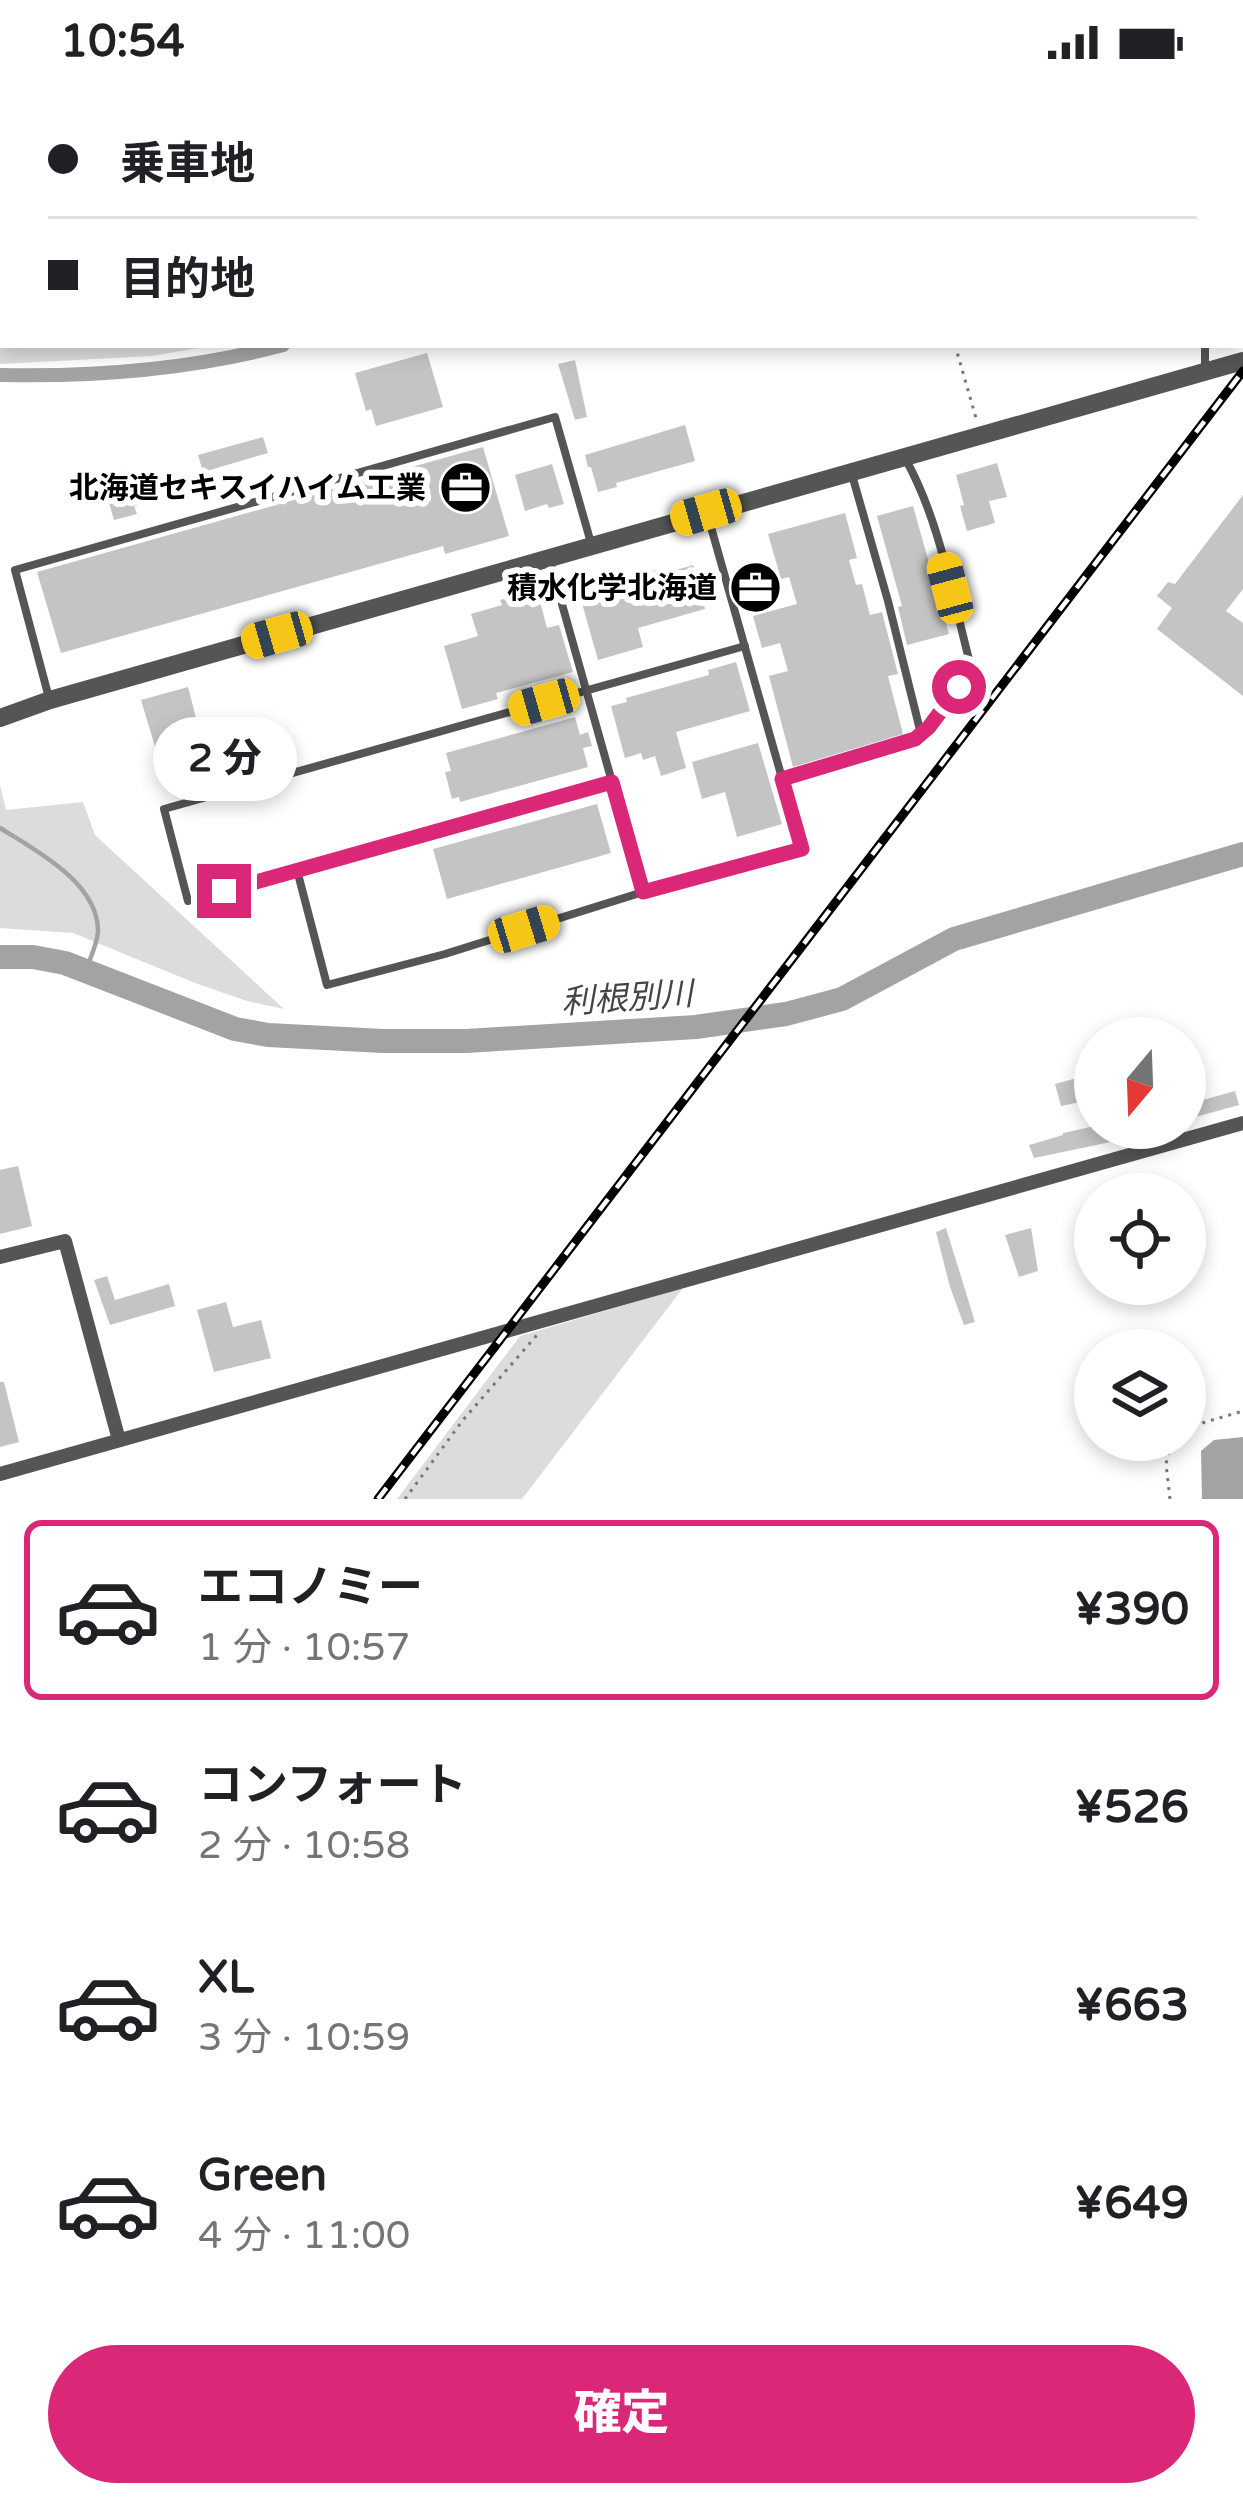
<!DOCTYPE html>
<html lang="ja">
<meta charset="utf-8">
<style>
body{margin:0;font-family:"Varela Round","Noto Sans JP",sans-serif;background:#f2f2f2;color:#202124;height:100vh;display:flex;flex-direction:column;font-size:45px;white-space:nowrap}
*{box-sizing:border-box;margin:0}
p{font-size:39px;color:#757577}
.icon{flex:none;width:66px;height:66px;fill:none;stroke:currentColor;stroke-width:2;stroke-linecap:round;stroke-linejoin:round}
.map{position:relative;height:1415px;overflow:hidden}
.sheet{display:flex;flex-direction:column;background:#fff;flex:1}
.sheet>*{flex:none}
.hud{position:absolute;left:0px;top:0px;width:1245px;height:264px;box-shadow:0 6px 18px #0003;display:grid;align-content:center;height:264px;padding:0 48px;background:#fff}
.needle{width:78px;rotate:199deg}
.buttons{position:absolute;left:1074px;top:933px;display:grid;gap:24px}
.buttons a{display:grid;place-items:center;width:132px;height:132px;border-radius:50%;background:#fff;box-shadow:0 6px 18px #0003;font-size:60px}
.end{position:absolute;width:54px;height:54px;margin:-27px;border:15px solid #db2777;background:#fff;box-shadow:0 0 0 6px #fff}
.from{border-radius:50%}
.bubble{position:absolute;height:84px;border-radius:42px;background:#fff;box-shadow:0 6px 18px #0003;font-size:39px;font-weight:800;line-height:84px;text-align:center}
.car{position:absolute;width:36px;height:72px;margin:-36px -18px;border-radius:15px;box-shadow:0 0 9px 3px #0007;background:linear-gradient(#f5c518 24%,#345 0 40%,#f5c518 0 76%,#345 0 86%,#f5c518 0)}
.hud b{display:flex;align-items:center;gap:42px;height:114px;font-size:45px}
.hud b+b{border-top:3px solid #e0e0e0}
.hud i{width:30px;height:30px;background:#202124}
ul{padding:21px 0 0;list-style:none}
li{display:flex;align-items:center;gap:36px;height:180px;margin:0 24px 18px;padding:0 24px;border:6px solid transparent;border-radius:18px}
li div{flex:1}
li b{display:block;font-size:45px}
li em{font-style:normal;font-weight:800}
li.current{border-color:#db2777}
li>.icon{width:108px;height:108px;stroke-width:1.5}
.action{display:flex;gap:24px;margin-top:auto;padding:24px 48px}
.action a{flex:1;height:138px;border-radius:72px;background:#db2777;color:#fff;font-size:48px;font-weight:800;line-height:138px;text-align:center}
.status{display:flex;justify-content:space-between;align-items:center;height:84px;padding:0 60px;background:#fff;direction:ltr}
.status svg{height:33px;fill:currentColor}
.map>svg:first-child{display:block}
.green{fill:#dcdcdc}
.water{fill:#a3a3a3}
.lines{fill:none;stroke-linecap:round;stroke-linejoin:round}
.stream{stroke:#a3a3a3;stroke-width:4.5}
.canal{stroke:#a3a3a3;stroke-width:14}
.river{stroke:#a3a3a3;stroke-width:24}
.building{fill:#c4c4c4}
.trunk-casing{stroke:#dbdbdb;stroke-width:28}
.path{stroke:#777;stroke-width:3;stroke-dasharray:3 6;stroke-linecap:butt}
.service{stroke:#555;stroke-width:8}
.minor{stroke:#555;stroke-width:14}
.tertiary{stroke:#555;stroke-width:18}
.trunk{stroke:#000;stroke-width:24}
.rail-casing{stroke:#000;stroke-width:9}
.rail{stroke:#fff;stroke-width:4.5;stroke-dasharray:14;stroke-linecap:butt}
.route{stroke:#db2777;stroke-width:15}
.labels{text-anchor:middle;stroke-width:12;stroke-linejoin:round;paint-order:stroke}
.poi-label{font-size:30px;font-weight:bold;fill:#000;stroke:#fff;text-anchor:end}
.water-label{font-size:33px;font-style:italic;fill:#444;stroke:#fff}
</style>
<div class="status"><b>10:54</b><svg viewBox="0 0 49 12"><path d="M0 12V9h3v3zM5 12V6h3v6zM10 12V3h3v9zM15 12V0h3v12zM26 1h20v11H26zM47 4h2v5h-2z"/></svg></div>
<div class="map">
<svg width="1243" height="1415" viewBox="0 0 1243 1415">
<rect width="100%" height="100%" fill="#fff"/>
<path class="green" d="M3,116V261H215L152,272L0,280V119Z
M0,701L6,726L83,718L95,751L284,925L247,917L195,899L73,849L0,844Z
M683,1204L522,1415H397L520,1252Z"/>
<path class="water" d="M1243,1353V1415H1202L1201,1367L1214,1356Z"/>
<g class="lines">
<path class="stream" d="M0,744C35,766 99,799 98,848C97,860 90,875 86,886"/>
<path class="canal" d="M1021,3L1035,0
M0,291C96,293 190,286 283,261"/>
<path class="river" d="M0,873H33L65,879L235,945L268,951L383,957H466L696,943L786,930L842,915L954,855L1243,770"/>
</g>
<path class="building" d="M427,269L443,323L376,342L371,325L366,327L355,289Z
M575,276L587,333L575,336L558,280Z
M685,341L695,377L616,399L617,403L598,408L591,383H588L585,371Z
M263,353L268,369L203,388L198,371Z
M483,363L509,452L445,470L443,462L61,569L37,488Z
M997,379L1007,413L989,417L995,439L967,447L960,422L964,421L956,391Z
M552,380L564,420L549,424L547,420L525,427L515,391Z
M134,384L144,419L134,422L137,430L114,436L103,398L120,393L119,388Z
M1243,411V505L1226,527L1243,539V612L1157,545L1172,524L1157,512L1168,498L1175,500Z
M913,422L949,550L907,561L898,523L902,522L877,432Z
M845,429L857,474L849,476L856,501L862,500L870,531L882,528L898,590L888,592L903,650L793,683L769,592L788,587L780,559L762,564L753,532L797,520L789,493L781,495L768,450Z
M693,481L698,498L714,494L709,514L703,516L705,525L638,544L643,563L598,576L578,505L664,484L666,489Z
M537,506L547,544L559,541L573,588L496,609L498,615L462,625L444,562L478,552L471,530L502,521L500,516Z
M736,578L750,627L676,648L686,684L661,692L655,672L643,676L641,669L625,674L611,622L627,618L626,614L709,591L708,586Z
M188,603L204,664L159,676L141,616Z
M575,633L580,651L588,648L592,662L583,664L588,683L460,718L459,713L452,715L445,688L451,687L446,669Z
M758,659L782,740L737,753L725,708L702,715L692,678Z
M597,720L611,769L447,815L433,765Z
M1095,989V1015L1061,1022L1055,1000Z
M1235,1007L1239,1021L1188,1035L1185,1021Z
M1095,1042V1044H1117L1120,1056L1034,1074L1029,1061L1063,1051V1049Z
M18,1082L32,1142L0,1150V1086Z
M946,1144L975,1238L964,1241L950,1203L936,1148Z
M1031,1144L1038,1187L1019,1193L1005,1151Z
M107,1192L115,1216L169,1200L175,1222L110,1241L94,1196Z
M226,1218L233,1243L261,1236L271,1274L214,1288L197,1226Z
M0,1298H4L19,1358L0,1363Z"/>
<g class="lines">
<defs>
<path id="trunk" d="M62,3L65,0
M91,3L94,0
M0,65L3,62
M0,92L3,89"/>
</defs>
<use href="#trunk" class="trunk-casing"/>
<path class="path" d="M873,0V3
M955,261L976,334
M1185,1344L1243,1327
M405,1415L463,1336L537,1251
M1170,1415L1166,1380L1172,1356"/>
<path class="service" d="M1242,207L1243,206
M1205,286V261
M852,391L888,517L921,650
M549,474L643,808L802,765L707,429
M49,614L15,486L555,333L591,459
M782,695L915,655L929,643L971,583C953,516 940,437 906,376
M612,698L188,817L164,725L745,562
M297,786L327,901L445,870L643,808"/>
<path class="minor" d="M0,5L7,0
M0,1173L65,1157L119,1356
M0,1390L1243,1039"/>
<path class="tertiary" d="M0,634L50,616L1243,277"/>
<use href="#trunk" class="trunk"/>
<defs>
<path id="rail" d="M378,1415L1243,287"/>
</defs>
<use href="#rail" class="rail-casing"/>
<use href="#rail" class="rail"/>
</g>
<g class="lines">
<path class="route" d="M224,807L612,698L643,808L802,765L782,695L915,655L929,643L959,603"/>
</g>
<defs>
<symbol id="office-disc" viewBox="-11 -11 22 22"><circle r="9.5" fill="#000" stroke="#fff"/><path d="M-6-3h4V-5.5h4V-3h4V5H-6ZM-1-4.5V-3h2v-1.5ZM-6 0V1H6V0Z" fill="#fff"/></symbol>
</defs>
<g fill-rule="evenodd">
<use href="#office-disc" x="436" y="374" width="59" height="59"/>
<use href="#office-disc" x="726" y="474" width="59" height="59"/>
</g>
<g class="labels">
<g class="poi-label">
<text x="426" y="414">北海道セキスイハイム工業</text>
<text x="717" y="514">積水化学北海道</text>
</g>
<g class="water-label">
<text transform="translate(627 913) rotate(-4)" y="12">利根別川</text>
</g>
</g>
</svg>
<div class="buttons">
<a><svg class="needle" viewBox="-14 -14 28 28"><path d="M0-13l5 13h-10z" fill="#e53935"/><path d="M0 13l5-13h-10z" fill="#757577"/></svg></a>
<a><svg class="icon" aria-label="locate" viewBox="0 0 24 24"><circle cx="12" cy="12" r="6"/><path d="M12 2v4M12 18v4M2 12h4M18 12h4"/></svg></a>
<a><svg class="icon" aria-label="layers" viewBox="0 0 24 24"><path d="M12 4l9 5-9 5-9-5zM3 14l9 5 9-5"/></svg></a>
</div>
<i class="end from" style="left:959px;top:603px"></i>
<i class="end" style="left:224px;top:807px"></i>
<div class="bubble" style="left:153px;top:633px;width:144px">2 分</div>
<i class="car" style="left:706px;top:428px;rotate:254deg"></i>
<i class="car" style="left:950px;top:504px;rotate:345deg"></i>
<i class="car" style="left:277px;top:551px;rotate:254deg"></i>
<i class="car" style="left:544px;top:618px;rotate:254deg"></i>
<i class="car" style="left:524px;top:845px;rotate:73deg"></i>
<div class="hud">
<b><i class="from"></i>乗車地</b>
<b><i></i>目的地</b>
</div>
</div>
<section class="sheet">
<ul>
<li class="current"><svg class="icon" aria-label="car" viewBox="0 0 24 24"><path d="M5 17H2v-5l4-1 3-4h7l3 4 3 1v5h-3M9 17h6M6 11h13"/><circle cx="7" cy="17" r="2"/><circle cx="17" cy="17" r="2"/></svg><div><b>エコノミー</b><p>1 分 · 10:57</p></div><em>¥390</em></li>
<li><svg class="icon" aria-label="car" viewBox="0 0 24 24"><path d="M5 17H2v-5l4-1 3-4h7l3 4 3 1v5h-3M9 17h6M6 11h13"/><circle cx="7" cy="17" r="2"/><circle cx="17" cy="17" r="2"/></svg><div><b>コンフォート</b><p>2 分 · 10:58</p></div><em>¥526</em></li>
<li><svg class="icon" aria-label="car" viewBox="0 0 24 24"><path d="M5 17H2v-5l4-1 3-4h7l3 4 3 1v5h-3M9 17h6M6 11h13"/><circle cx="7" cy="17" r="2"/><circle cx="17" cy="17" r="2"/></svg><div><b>XL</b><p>3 分 · 10:59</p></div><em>¥663</em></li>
<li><svg class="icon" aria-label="car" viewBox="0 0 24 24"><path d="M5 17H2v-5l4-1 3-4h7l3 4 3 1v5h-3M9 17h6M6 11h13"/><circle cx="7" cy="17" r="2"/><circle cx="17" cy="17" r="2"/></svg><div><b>Green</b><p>4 分 · 11:00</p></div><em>¥649</em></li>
</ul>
<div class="action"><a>確定</a></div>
</section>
